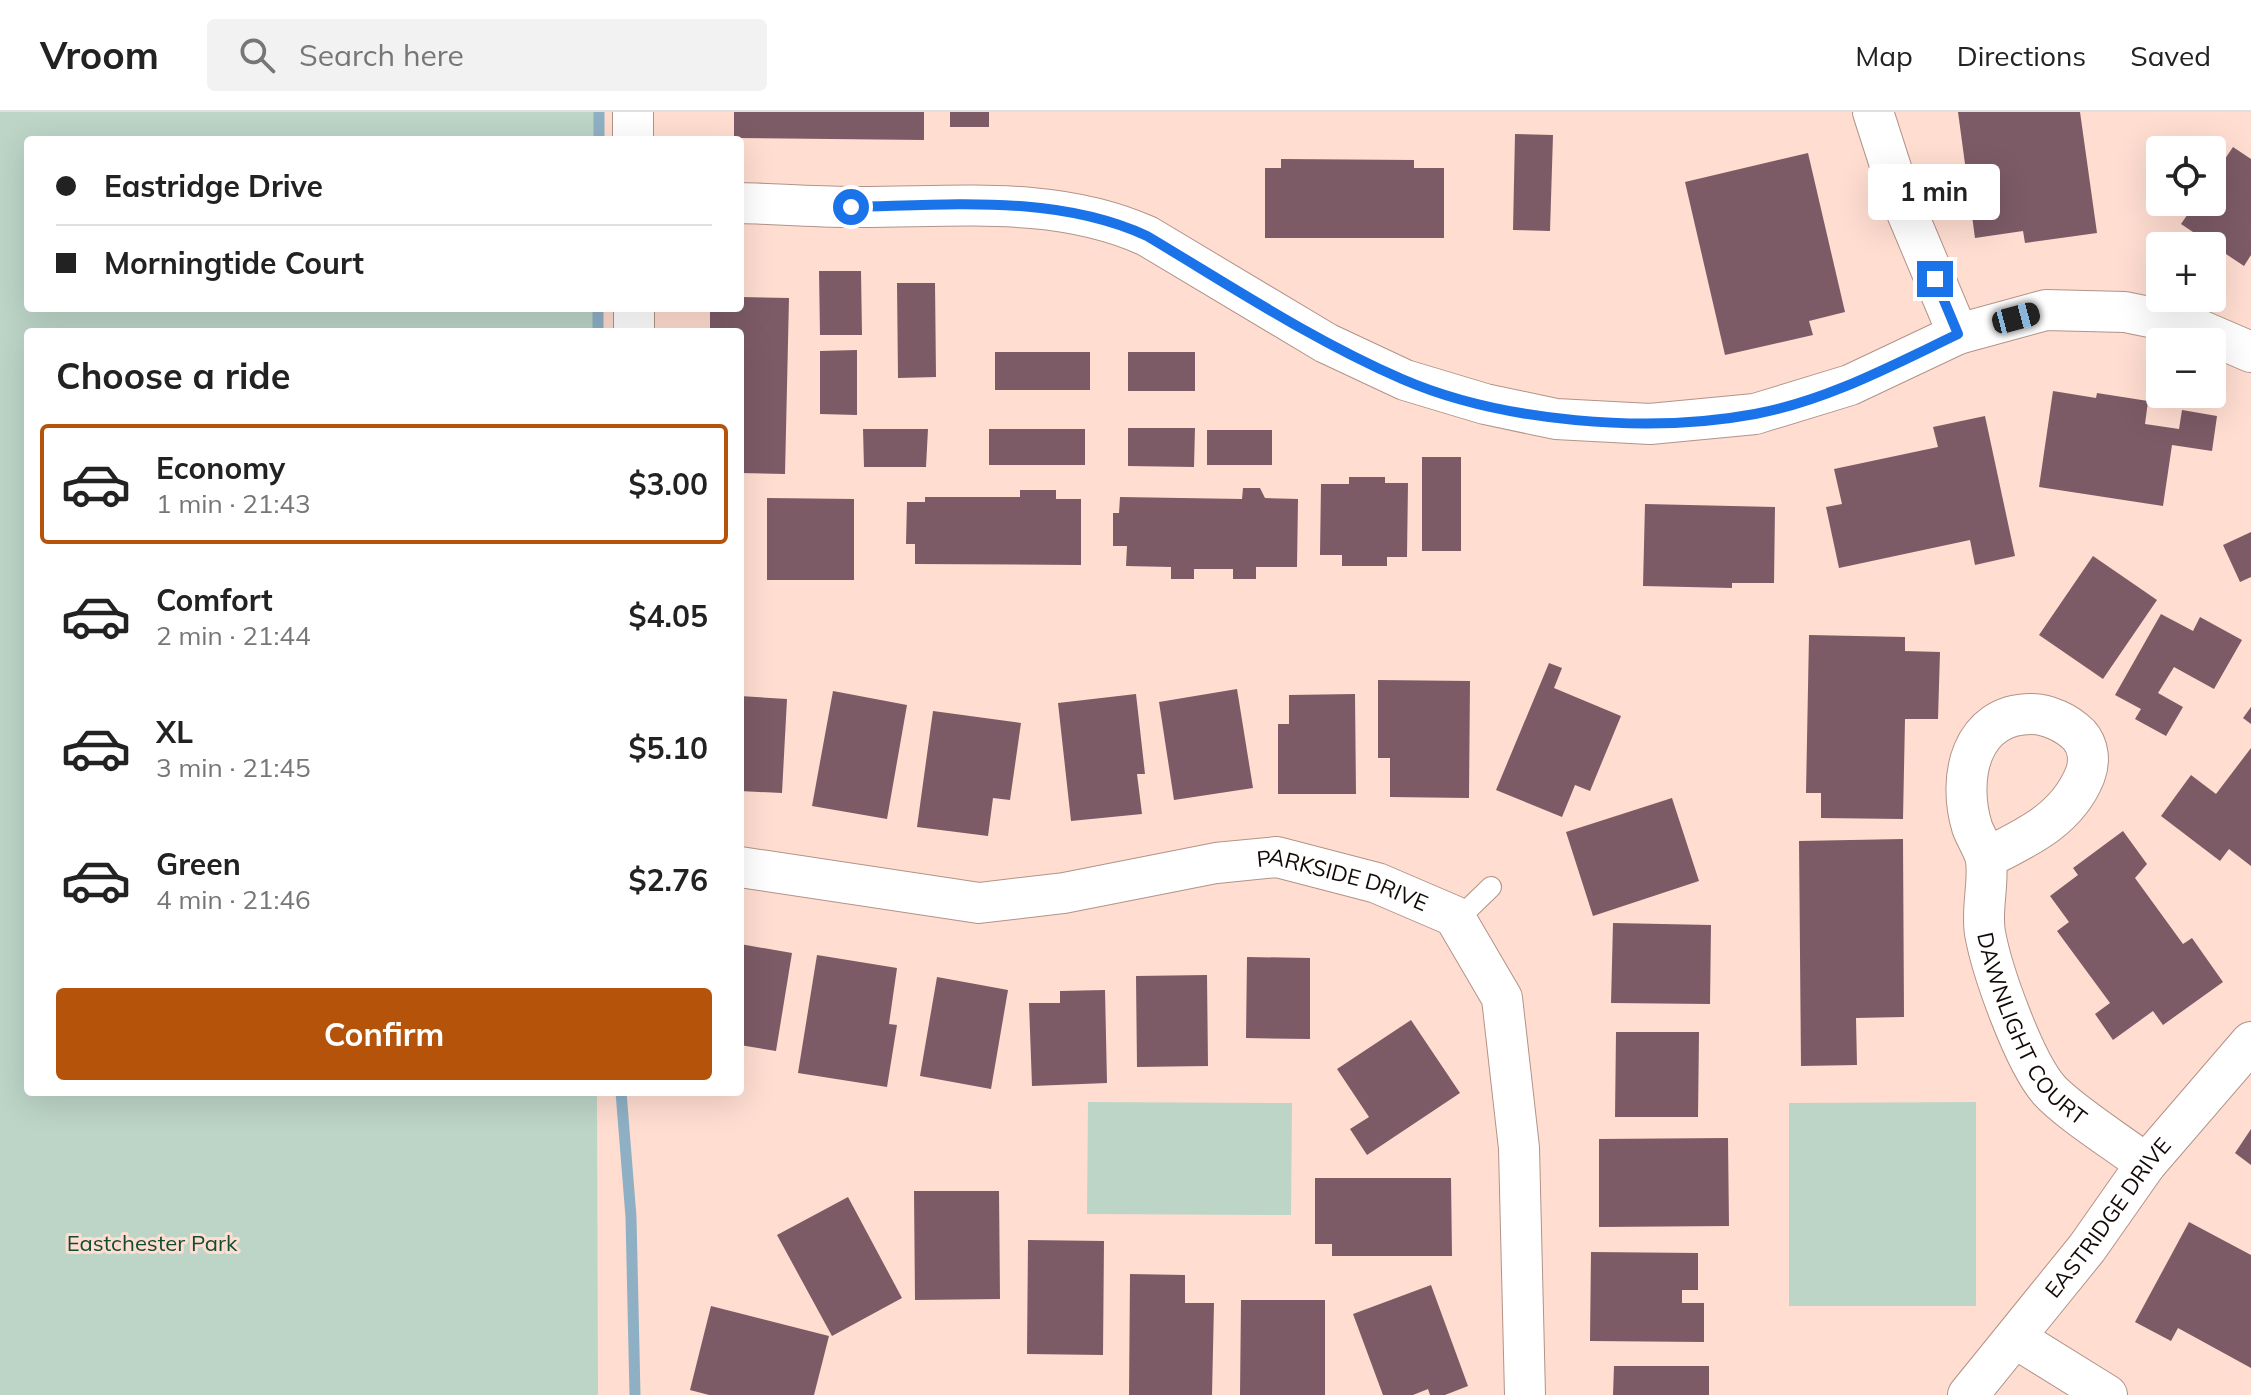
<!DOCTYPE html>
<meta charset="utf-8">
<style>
body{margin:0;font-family:Mulish,sans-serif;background:#f2f2f2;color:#222;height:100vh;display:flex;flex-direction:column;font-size:30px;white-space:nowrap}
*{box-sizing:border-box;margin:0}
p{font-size:26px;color:#767676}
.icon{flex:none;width:44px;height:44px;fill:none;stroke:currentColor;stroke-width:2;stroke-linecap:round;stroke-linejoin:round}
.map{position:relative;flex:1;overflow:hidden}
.details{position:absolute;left:24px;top:216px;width:720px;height:768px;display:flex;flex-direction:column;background:#fff;border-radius:8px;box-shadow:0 8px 32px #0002}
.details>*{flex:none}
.top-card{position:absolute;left:24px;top:24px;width:720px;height:176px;border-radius:8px;box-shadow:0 8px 32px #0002;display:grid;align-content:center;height:176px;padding:0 32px;background:#fff}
.controls{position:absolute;left:2146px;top:24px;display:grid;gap:16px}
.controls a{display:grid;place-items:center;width:80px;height:80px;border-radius:8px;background:#fff;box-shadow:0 8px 32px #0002;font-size:40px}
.end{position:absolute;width:36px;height:36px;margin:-18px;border:10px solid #1a73e8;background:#fff;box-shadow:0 0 0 4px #fff}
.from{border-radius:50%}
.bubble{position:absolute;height:56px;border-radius:8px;background:#fff;box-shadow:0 8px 32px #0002;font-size:26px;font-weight:700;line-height:56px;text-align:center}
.car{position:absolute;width:24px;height:48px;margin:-24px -12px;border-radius:10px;box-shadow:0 0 6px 2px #0007;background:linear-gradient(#222 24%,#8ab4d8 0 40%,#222 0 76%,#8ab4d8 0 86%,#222 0)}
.top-card b{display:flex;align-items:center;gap:28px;height:76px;font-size:30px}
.top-card b+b{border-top:2px solid #e0e0e0}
.top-card i{width:20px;height:20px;background:#222}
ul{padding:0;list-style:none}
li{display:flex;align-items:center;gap:24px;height:120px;margin:0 16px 12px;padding:0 16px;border:4px solid transparent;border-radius:8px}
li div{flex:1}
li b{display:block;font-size:30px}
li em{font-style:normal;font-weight:700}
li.current{border-color:#b45309}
li>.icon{width:72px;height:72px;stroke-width:1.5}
h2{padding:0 32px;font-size:36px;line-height:96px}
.cta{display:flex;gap:16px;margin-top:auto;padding:16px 32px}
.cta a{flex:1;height:92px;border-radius:8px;background:#b45309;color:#fff;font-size:32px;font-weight:700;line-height:92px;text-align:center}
header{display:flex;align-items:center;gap:48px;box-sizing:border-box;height:112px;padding:0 40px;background:#fff;border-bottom:2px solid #e0e0e0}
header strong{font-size:38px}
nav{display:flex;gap:44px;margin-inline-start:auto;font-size:28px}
.search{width:560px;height:72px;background:#f2f2f2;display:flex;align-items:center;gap:20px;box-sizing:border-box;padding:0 28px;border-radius:8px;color:#767676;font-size:30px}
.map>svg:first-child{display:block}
.green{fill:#bcd5c7}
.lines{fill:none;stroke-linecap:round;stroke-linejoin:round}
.stream{stroke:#8fb0c4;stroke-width:11}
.building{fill:#7c5b66}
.lane-casing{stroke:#b29388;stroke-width:22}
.street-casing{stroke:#b29388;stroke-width:42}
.lane{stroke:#fff;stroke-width:20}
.street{stroke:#fff;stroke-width:40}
.route{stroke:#1a73e8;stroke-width:10}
.labels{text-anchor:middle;stroke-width:6;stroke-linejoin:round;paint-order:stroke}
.street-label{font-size:22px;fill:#130906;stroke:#ffddd1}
.park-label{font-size:22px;fill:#0d4d34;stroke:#ffddd1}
</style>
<header>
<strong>Vroom</strong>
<div class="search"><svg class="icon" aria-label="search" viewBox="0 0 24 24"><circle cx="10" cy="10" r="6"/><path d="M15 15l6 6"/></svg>Search here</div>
<nav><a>Map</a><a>Directions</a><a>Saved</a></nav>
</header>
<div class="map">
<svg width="2251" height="1283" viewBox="0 0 2251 1283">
<rect width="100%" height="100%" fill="#ffddd1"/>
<path class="green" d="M0,0H594V28H28V196H595V220H28V980H597L598,1283H0Z
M1088,990L1292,991L1291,1103L1087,1102Z
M1976,990V1194H1789V991Z"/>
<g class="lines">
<path class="stream" d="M599,28V0
M598,220V196
M621,980L631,1105L635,1283"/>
</g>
<path class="building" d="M734,0H924V28L734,26Z
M950,0H989V15H950Z
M1958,0H2080L2097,121L2025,131L2023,119L1975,126Z
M1515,22L1553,23L1550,119L1513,118Z
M2233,35L2251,47V143L2244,154L2181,112L2196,90H2212V66Z
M1808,41L1845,200L1809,209L1813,223L1725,243L1685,70Z
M1281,47L1414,48V56H1444V126H1265V56H1281Z
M819,159H861L862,223H820Z
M897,171H935L936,265L898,266Z
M740,185L789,186L785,362L740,361V220H710V196H740Z
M857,238V303L820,302V239Z
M995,240H1090V278H995Z
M1128,240H1195V279H1128Z
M2053,279L2096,286L2097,281L2148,289L2145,312L2179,317L2182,298L2217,304L2212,339L2172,333L2163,394L2039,375Z
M1985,304L2015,444L1975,453L1970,428L1839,456L1826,395L1842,392L1834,357L1938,335L1933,315Z
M1128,316H1195L1194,355L1128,354Z
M863,317H928L926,355H864Z
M989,317H1085V353H989Z
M1207,318H1272V353H1207Z
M1422,345H1461V439H1422Z
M1349,365H1385V371H1408L1407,445H1387V454H1342V443H1320L1321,372H1349Z
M1243,376H1260L1265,386L1298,387L1297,455H1256V467H1233V457H1194V467H1171V455L1126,454L1127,434H1113V401H1119L1120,385L1242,387Z
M1020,378H1056V387H1081V453L915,452V432H906L907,390H925V385H1020Z
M767,386L854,387V468H767Z
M1645,392L1775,395L1774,471H1732V476L1643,474Z
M2251,420V465L2240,470L2223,433Z
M2093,444L2157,488L2103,567L2039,523Z
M2161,502L2193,519L2200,505L2242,528L2214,577L2174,555L2158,581L2183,595L2166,624L2135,607L2141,597L2115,583Z
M1809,523L1905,525V539L1940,540L1938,607H1905L1903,707L1821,706V681H1806Z
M1549,551L1562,556L1554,576L1621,604L1590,679L1575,673L1562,705L1496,678Z
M1378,568L1470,569L1469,686L1390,685V646H1378Z
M1237,577L1253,676L1174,688L1159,590Z
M833,579L907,593L887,707L812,694Z
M1136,582L1145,662H1137L1142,702L1071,709L1058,591Z
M1355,582L1356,682H1278V612H1289V583Z
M740,584L787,587L782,681L740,679Z
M2251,595V612L2243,606Z
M933,599L1021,611L1010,688L993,686L988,724L917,715Z
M2251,636V754L2229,737L2220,749L2161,704L2191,663L2216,682Z
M1672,686L1699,769L1593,804L1566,720Z
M2123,719L2147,752L2135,766L2183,832L2192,826L2223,870L2163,913L2153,899L2113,928L2095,902L2110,891L2057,819L2069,810L2050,784L2078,763L2073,756Z
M1903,727L1904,905L1856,906L1857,953L1801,954L1799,729Z
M1613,811L1711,813L1710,892L1611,891Z
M740,832L792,841L776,939L740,933Z
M817,843L897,856L889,912L897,913L887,975L798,961Z
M1247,845L1310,846V927L1246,926Z
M1207,863L1208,954L1137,955L1136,864Z
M937,865L1008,878L991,977L920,964Z
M1105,878L1107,971L1032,974L1029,891H1060V879Z
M1411,908L1460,981L1367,1043L1350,1017L1369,1005L1337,957Z
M1616,920H1699L1698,1005H1615Z
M2251,1017V1053L2235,1041Z
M1728,1026L1729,1114L1599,1115V1027Z
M1315,1066H1451L1452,1144H1332V1132H1315Z
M914,1079H999L1000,1187L915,1188Z
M848,1085L902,1186L832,1224L777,1123Z
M2189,1110L2251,1143V1256L2178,1216L2171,1229L2135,1210Z
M1028,1128L1104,1129L1103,1243L1027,1242Z
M1591,1140L1698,1141V1178H1682V1191H1704V1230L1590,1229Z
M1130,1162L1185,1163V1191H1214L1212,1283H1129Z
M1431,1173L1468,1274L1445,1283H1430L1428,1277L1413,1283H1383L1353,1202Z
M1241,1188H1325V1283H1240Z
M711,1194L829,1224L814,1283H709L690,1278Z
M1614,1254H1709V1283H1613Z"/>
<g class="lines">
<defs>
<path id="lane" d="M1457,808L1491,775"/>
<g id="street">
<path d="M1873,0L1900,84L1958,222"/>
<path d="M633,28V0"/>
<path d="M740,91C777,92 814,95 851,95C950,96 1054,82 1147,124L1326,231L1405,268L1485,292L1556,307L1650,312L1755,302L1850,273L1958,222L2046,198L2125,200L2188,213L2251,240"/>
<path d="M634,196V220"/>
<path id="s1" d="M1986,746C2026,726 2067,708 2085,663C2090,650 2089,634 2079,623C2067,611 2048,602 2031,602C1971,602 1957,665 1972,715C1976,726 1984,737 1986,748C1989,772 1981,798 1985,821C1992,860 2024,949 2049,978C2070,1001 2120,1032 2146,1052"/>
<path id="s2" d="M740,755L979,791L1064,781L1216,751L1277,745L1377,771L1454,804L1502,886L1519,1036L1525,1283"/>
<path d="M2015,1226L2107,1283"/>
<path id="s3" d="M1968,1283L2087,1136L2146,1052L2251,930"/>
</g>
</defs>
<use href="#lane" class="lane-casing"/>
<use href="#street" class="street-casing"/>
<use href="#lane" class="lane"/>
<use href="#street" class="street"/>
</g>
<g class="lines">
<path class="route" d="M851,95C949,93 1056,82 1147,124C1231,174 1312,228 1402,267C1501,310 1648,322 1755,302C1826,289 1893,253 1958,222L1935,167"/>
</g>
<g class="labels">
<g class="street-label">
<text dy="8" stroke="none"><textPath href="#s2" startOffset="612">PARKSIDE DRIVE</textPath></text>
<text dy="8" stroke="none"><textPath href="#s1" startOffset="596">DAWNLIGHT COURT</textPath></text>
<text dy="8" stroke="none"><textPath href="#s3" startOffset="226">EASTRIDGE DRIVE</textPath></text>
</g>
<g class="park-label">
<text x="152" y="1139">Eastchester Park</text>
</g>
</g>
</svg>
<div class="controls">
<a><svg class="icon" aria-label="locate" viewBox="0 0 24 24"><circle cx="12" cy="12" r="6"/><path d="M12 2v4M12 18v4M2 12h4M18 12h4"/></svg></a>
<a>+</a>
<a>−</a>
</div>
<i class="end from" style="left:851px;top:95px"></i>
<i class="end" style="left:1935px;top:167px"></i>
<div class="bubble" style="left:1868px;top:52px;width:132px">1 min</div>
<i class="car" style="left:2016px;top:206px;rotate:75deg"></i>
<div class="top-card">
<b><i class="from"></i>Eastridge Drive</b>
<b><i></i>Morningtide Court</b>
</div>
<section class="details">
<h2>Choose a ride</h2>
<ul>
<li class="current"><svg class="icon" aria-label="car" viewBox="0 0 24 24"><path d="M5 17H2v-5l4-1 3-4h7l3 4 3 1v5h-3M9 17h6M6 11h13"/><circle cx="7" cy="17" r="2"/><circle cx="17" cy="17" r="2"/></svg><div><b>Economy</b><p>1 min · 21:43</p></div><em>$3.00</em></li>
<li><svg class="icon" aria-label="car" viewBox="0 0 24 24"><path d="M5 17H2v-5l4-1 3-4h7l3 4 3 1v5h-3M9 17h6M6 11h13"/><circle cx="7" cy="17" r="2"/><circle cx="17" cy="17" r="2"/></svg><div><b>Comfort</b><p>2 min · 21:44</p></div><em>$4.05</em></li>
<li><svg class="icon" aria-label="car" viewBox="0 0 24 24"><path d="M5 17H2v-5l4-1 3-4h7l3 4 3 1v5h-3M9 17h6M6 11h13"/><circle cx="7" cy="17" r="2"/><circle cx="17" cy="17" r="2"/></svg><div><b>XL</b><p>3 min · 21:45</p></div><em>$5.10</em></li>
<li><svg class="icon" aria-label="car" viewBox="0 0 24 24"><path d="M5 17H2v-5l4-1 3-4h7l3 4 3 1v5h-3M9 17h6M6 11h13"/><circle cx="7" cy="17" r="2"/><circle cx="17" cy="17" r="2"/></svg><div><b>Green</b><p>4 min · 21:46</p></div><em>$2.76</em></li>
</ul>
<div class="cta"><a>Confirm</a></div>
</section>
</div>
